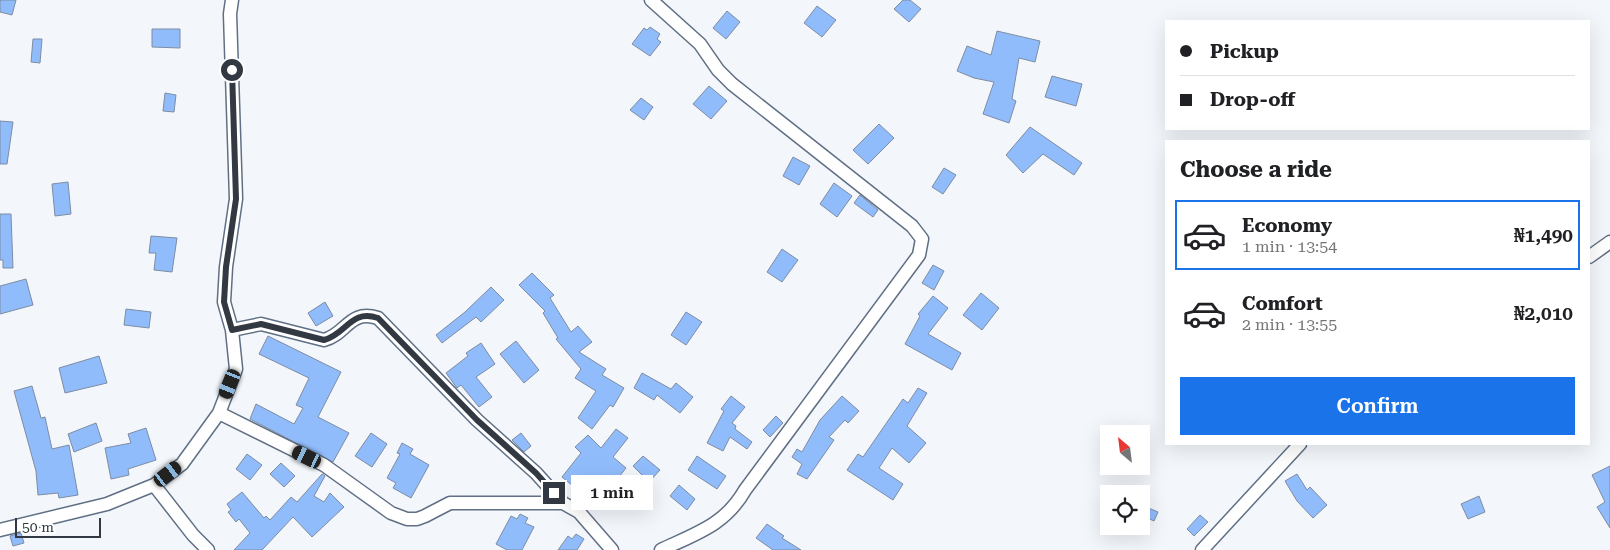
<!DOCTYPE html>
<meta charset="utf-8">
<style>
body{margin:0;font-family:"Roboto Serif",serif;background:#f6f6f6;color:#202124;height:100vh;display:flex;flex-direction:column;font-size:19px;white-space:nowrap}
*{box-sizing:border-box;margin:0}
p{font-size:16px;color:#757577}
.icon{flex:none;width:28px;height:28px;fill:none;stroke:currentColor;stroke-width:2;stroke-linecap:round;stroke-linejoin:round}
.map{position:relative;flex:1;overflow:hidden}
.drawer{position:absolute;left:1165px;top:140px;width:425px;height:305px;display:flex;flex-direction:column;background:#fff;border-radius:0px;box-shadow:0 5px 20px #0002}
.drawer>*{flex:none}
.banner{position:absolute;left:1165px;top:20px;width:425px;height:110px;border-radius:0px;box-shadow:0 5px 20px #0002;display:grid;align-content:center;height:110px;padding:0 15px;background:#fff}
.needle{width:32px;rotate:332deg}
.controls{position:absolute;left:1100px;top:425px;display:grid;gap:10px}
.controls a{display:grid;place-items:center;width:50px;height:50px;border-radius:0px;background:#fff;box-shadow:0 5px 20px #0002;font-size:25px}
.scale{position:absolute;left:15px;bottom:12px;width:86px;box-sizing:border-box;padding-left:5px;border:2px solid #323942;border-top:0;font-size:14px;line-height:18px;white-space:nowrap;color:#323942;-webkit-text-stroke:4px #fff;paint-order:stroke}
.end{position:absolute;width:22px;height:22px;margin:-11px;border:6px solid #323942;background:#fff;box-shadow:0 0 0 2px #fff}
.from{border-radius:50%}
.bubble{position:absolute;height:35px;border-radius:0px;background:#fff;box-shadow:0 5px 20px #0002;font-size:16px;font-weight:600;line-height:35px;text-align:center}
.car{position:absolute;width:15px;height:30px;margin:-15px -8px;border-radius:6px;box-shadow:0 0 4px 1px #0007;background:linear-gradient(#222 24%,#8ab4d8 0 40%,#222 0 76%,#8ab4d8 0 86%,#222 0)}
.banner b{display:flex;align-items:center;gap:18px;height:48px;font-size:19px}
.banner b+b{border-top:1px solid #e0e0e0}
.banner i{width:12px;height:12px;background:#202124}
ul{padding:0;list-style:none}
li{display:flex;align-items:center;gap:15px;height:70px;margin:0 10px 8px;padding:0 5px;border:2px solid transparent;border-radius:0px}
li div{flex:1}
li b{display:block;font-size:19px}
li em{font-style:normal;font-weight:600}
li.current{border-color:#1a73e8}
li>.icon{width:45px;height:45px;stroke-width:1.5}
h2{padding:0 15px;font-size:22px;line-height:60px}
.button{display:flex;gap:10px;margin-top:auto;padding:10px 15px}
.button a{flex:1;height:58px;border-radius:0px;background:#1a73e8;color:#fff;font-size:20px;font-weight:600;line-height:58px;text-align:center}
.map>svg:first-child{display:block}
.building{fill:#91bcfb;stroke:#7d8ca3}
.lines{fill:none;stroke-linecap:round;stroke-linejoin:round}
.minor-casing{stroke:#606f84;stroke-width:15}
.minor{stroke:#fff;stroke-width:12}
.route{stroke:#323942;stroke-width:6}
</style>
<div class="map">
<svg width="1610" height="550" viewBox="0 0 1610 550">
<rect width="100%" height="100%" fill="#f3f7fc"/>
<path class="building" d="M0,0H16L12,15L0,12Z
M903,0H910L921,9L909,22L894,9Z
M817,6L836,20L822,37L804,23Z
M727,11L740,22L726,39L713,28Z
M650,27L660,34L657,39L661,42L650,56L632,44L644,28L647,30Z
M152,29H180V48L152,47Z
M997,31L1040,41L1035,62L1019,58L1012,99L1016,101L1009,123L983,114L994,82L974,78L957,71L967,46L991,55Z
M33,39H42L40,63L31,62Z
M1052,76L1082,84L1076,106L1045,97Z
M709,86L727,101L711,119L693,104Z
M165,93L176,95L174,112L163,111Z
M641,98L653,107L644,120L630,110Z
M0,121L13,122L7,164H0Z
M879,124L894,138L868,164L853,150Z
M1030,127L1082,163L1074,175L1043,154L1023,173L1006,155Z
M793,157L810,166L799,185L783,176Z
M944,168L956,175L943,194L932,187Z
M68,182L71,214L55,216L52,184Z
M834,183L852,196L837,217L820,204Z
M860,195L878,210L873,217L854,203Z
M0,214H11L13,268H3V260H0Z
M151,236L177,238L172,272L154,270L156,253H149Z
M782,249L798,260L782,282L767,272Z
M933,265L944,271L934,290L922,283Z
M532,273L554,295L550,298L571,332L578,326L592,342L579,352L606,369L602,375L624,388L613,407L610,405L592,429L578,418L596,391L575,378L581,369L556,339L558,338L543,313L545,311L519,285Z
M26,279L33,305L0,314V286Z
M491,287L504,300L481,322L476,317L442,343L436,335L465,312Z
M981,293L999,308L982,330L963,315Z
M933,296L948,308L928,334L961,353L952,370L905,344L920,316L918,314Z
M325,302L333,316L316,326L308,313Z
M126,309L151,312L149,328L124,325Z
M686,312L702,322L686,345L671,335Z
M268,336L341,372L318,417L349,433L333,462L250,419L256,404L294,424L303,408L296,405L309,378L259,354Z
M516,341L539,370L524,383L500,354Z
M481,343L495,364L476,377L492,397L479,407L461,385L457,388L446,373L468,356L466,353Z
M99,356L107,383L65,393L59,368Z
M642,373L671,389L676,383L693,397L680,413L657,395L654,400L634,388Z
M32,386L41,418L45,417L52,449L69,445L78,495L59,498L58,493L38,495L36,471L14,391Z
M918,388L927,393L907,426L926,443L909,463L892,448L879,468L903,484L893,500L847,470L858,454L863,457L903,399L908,403Z
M731,396L745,407L732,423L736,426L735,429L752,442L747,449L730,437L723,451L707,443L724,411L721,409Z
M842,396L859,411L848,423L845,420L829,437L834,440L807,479L797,474L802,464L792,457L797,449L802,452L820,420Z
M776,416L783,423L770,437L763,430Z
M96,423L102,441L74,452L68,434Z
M146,428L156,460L128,469L129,475L111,479L105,448L131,443L128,434Z
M616,429L628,438L613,457L626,468L615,482L609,477L589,499L562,477L581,453L575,447L588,435L601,448Z
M371,433L387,444L372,467L355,456Z
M521,433L531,446L524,452L512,440Z
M402,443L413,449L410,454L429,465L411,498L393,488L396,483L387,478L400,454L397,453Z
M247,454L262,465L250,480L236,469Z
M643,456L660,470L649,482L633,466Z
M697,456L726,476L717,489L688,470Z
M281,463L295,476L284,487L270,474Z
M1610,466V528L1597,507L1605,502L1592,475Z
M322,474L325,476L314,496L324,502L330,493L344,507L312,537L293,517L262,550H234L250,533L239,519L236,522L228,512L231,510L227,504L242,492L264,518L266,516L270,520L291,497L297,502Z
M1297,474L1307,490L1310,487L1327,505L1313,518L1297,501L1285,481Z
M679,485L695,499L687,510L670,496Z
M1479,496L1485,512L1468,519L1461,504Z
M1146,507L1158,512L1154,521L1143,516Z
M520,514L528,518L525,523L534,527L522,550H507L496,544L511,516L517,519Z
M1200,515L1208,522L1194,536L1187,529Z
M767,524L784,536L782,538L801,550H773L756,538Z
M21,533L24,543L13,546L10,536Z
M576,534L584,539L577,550H558L568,536L572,539Z"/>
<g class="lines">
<defs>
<path id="minor" d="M651,0L700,44L718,70L732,84L912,226L922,239L919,255L745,490C725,525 697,533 661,550
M1589,257L1610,242
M232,330L261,324L324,340C347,334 349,309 378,318L477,420L536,473L563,503
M219,413L324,465L391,513L407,519H417L425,516L450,503H563L579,512L612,550
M154,485L193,535L208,550
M0,530L107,504L154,485L182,464L219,413L236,369L232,330L224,302L226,267L236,199L230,14L232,0
M1202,550L1300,444"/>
</defs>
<use href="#minor" class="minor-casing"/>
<use href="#minor" class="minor"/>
</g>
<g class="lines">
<path class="route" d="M232,70L236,199L226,267L224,302L232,330L261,324L324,340C347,334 350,309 378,318L477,420L536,473L554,493"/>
</g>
</svg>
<div class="controls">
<a><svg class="needle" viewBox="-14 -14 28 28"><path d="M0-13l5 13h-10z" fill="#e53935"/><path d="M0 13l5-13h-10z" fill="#757577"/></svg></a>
<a><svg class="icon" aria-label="locate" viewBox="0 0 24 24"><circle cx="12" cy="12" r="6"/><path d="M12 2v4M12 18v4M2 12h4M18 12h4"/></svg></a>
</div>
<div class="scale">50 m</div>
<i class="end from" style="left:232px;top:70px"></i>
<i class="end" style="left:554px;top:493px"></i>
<div class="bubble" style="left:571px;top:475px;width:82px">1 min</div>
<i class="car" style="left:230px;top:384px;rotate:202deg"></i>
<i class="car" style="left:307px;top:457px;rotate:296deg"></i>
<i class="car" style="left:168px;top:474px;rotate:52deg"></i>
<div class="banner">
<b><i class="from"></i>Pickup</b>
<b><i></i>Drop-off</b>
</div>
<section class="drawer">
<h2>Choose a ride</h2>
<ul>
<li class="current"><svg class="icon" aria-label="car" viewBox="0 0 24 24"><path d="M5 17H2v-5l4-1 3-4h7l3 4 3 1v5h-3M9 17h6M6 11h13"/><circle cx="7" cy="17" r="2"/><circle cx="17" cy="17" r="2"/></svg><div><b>Economy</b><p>1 min · 13:54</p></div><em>₦1,490</em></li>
<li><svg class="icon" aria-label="car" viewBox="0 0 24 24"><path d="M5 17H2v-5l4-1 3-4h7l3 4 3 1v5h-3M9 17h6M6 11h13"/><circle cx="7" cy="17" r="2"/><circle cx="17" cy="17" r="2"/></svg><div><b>Comfort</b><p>2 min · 13:55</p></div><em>₦2,010</em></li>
</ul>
<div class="button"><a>Confirm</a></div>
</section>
</div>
